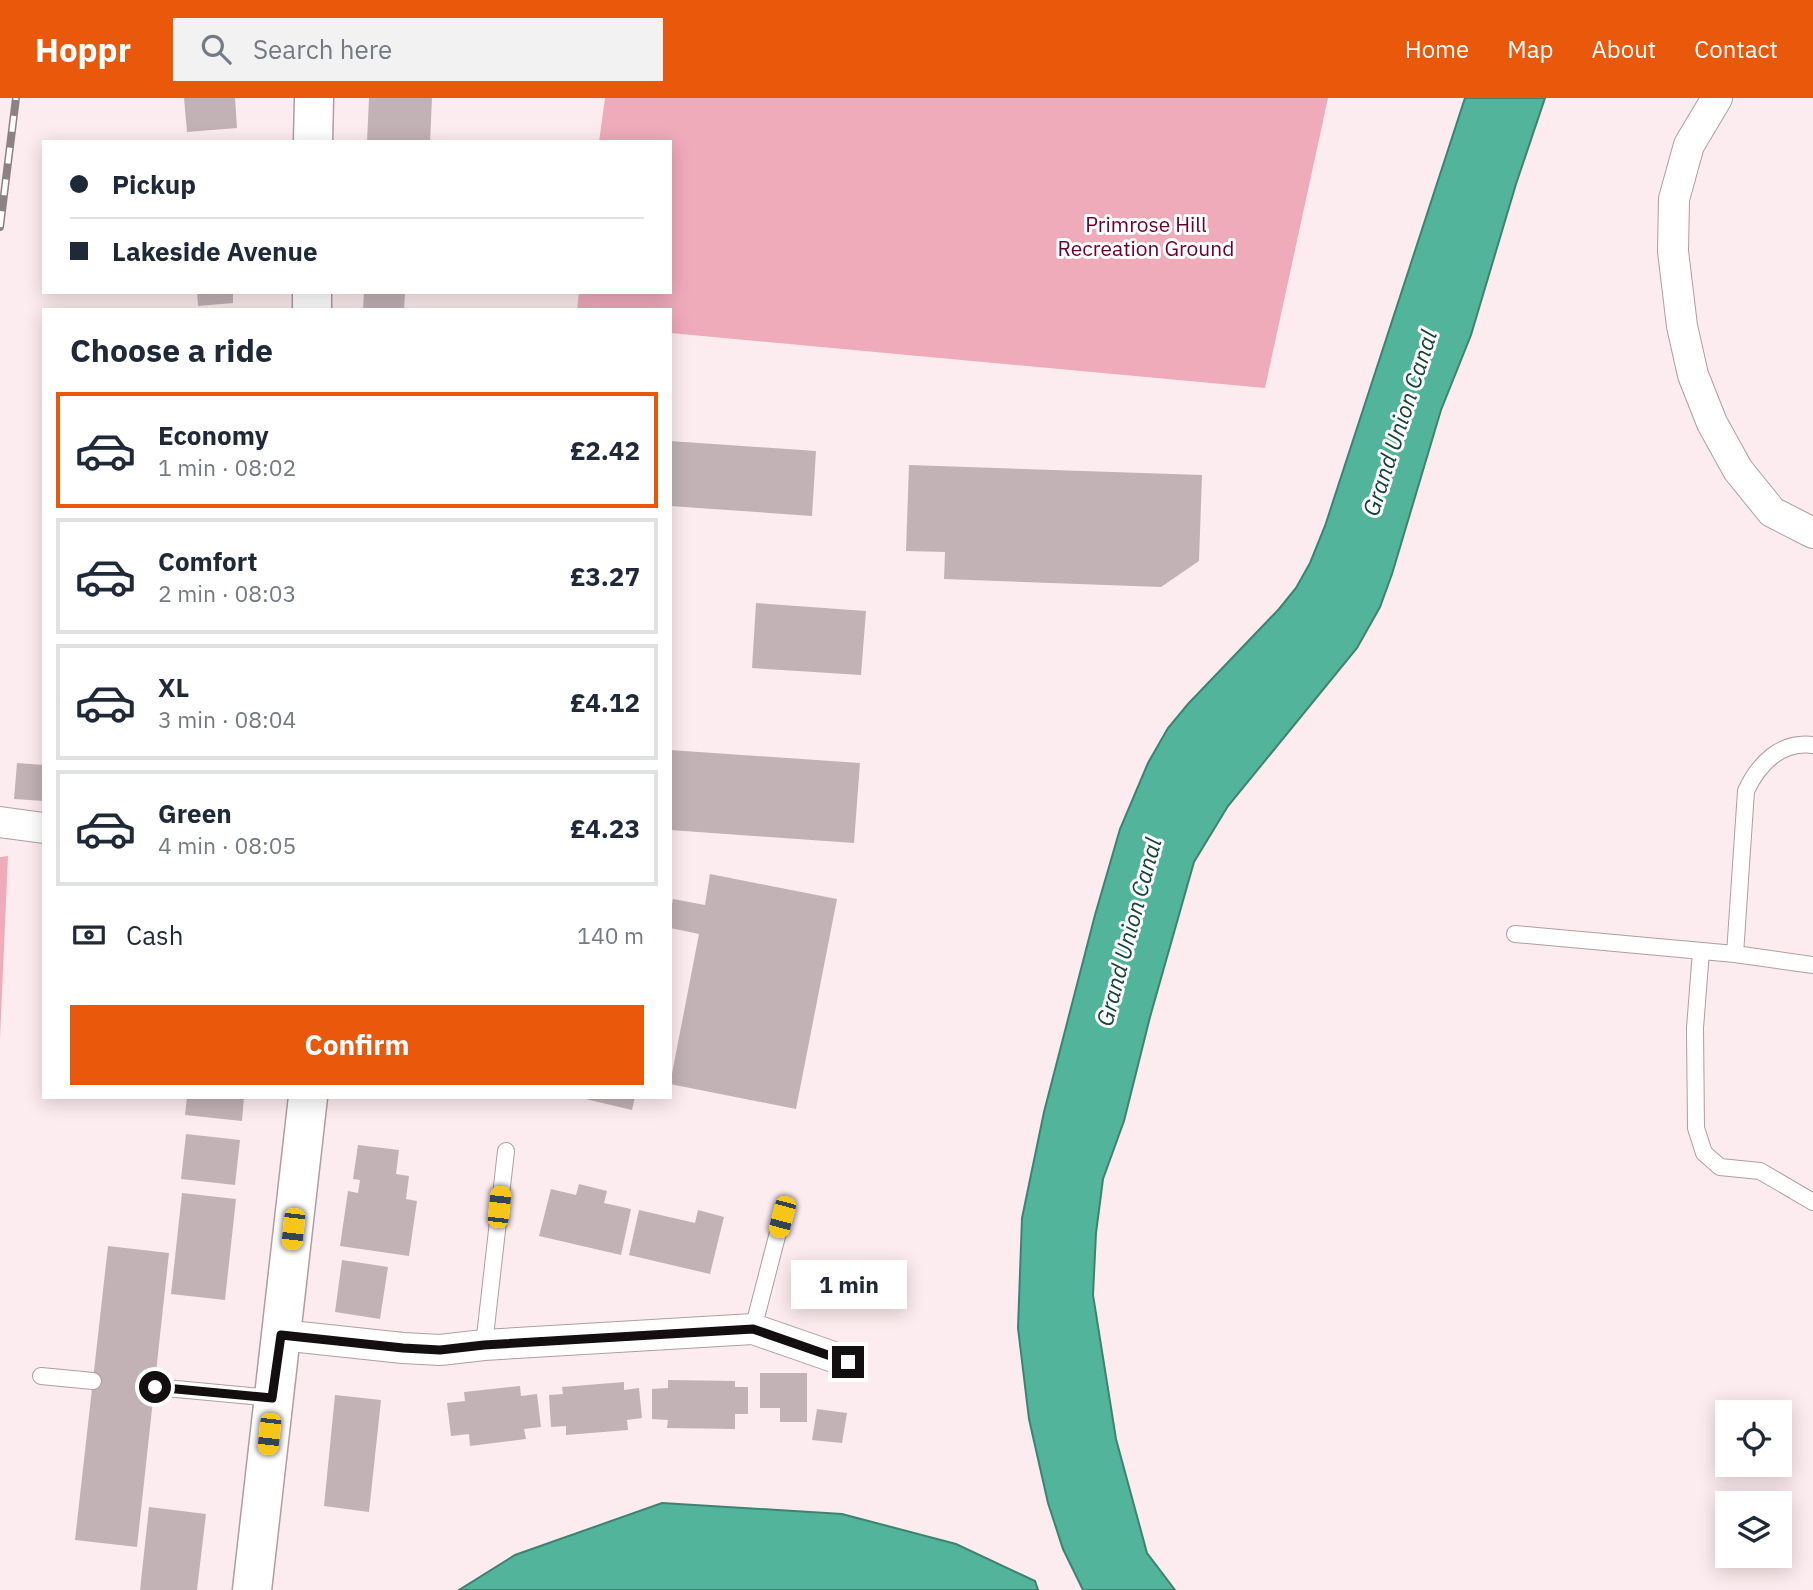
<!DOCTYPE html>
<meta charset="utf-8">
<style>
body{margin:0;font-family:"IBM Plex Sans",sans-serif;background:#f2f2f3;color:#1f2937;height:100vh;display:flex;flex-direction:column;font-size:26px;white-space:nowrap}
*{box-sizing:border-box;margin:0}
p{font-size:23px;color:#747a83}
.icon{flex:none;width:38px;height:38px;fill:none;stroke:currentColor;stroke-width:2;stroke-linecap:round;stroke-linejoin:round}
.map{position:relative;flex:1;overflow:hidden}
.panel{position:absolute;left:42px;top:210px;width:630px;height:791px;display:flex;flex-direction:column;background:#fff;border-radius:0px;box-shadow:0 4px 18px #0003}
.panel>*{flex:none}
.banner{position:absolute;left:42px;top:42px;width:630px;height:154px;border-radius:0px;box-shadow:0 4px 18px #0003;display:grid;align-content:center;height:154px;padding:0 28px;background:#fff}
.buttons{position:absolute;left:1715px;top:1302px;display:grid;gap:14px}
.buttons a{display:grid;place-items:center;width:77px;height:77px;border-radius:0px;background:#fff;box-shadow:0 4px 18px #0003;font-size:35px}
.end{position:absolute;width:32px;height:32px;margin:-16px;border:9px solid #130e0f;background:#fff;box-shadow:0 0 0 4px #fff}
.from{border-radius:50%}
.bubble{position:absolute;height:49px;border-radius:0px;background:#fff;box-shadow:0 4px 18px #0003;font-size:23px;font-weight:700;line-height:49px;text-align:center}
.car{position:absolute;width:21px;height:42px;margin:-21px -10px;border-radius:9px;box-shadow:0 0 5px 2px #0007;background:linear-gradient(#f5c518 24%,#345 0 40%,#f5c518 0 76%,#345 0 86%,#f5c518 0)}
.banner b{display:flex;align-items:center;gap:24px;height:66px;font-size:26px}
.banner b+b{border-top:2px solid #e0e1e3}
.banner i{width:18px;height:18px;background:#1f2937}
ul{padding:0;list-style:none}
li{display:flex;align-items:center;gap:21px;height:116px;margin:0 14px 10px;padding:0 14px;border:4px solid #e0e1e3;border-radius:0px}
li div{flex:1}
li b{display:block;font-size:26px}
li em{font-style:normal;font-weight:700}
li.current{border-color:#ea580c}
li>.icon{width:63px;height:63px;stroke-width:1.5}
h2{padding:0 28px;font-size:32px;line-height:84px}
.pay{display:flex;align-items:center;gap:18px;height:77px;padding:0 28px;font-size:26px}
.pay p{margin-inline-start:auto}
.action{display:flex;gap:14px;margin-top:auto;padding:14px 28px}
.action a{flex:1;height:80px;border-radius:0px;background:#ea580c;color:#fff;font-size:28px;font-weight:700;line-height:80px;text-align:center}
header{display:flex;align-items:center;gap:42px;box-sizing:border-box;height:98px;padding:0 35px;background:#ea580c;color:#fff}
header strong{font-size:33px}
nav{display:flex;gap:38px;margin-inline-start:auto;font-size:24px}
.search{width:490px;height:63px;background:#f2f2f3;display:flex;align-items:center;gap:18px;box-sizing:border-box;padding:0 24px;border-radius:0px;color:#747a83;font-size:26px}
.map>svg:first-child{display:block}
.green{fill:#efabba}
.water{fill:#52b49a;stroke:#3f8270;stroke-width:2}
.building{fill:#c2b2b6}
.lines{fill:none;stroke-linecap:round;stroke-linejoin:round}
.lane-casing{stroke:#ae9ea1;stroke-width:18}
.street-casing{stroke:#ae9ea1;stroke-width:32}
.secondary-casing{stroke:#ae9ea1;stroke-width:41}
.lane{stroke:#fff;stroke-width:16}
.street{stroke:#fff;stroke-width:30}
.secondary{stroke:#fff;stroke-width:38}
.rail-casing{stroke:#8c8183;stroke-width:8}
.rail{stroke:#fefefe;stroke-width:5;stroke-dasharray:16;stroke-linecap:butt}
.route{stroke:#130e0f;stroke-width:9}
.labels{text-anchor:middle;stroke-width:6;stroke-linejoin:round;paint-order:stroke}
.park-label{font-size:21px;fill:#67032e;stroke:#fefefe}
.water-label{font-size:23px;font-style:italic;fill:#164236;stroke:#fefefe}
</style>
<header>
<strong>Hoppr</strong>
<div class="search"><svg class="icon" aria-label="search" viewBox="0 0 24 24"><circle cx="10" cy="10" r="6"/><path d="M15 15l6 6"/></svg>Search here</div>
<nav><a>Home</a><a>Map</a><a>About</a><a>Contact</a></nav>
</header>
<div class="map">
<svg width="1813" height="1492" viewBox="0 0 1813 1492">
<rect width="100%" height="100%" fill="#fdecef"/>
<path class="green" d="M605,0H1328L1265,290L670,235V212H577L579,194H670V44H599Z
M8,758L0,941V759Z"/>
<path class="water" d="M1465,0H1545L1516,86L1471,237L1441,312L1392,476L1380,509L1357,550L1228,708L1194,764L1150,919L1124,1023L1103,1081L1096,1135L1093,1197L1116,1341L1147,1455L1175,1492H1083L1063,1451L1048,1405L1029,1321L1018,1230L1022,1120L1044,1014L1095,817L1120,731L1148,665L1168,630L1188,606L1279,511L1296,490L1310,465L1325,428Z
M662,1405L842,1416L956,1446L1035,1483L1038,1492H459L515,1457Z"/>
<path class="building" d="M184,0H235L237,30L187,34Z
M369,0H432L430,44H367Z
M197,194H233V205L198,208Z
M364,194H405L404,212H363Z
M670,343L816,353L812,418L670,408Z
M909,367L1202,377L1199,463L1161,489L944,481L945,454L906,453Z
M756,505L866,513L861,577L752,570Z
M670,652L860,665L854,745L670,732Z
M17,665L44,667V703L14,701Z
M710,776L837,801L796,1011L670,986L699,836L670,830V816L673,801L705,807Z
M187,999H244L242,1023L185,1017Z
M577,999H635L632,1012Z
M186,1036L240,1042L235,1087L181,1081Z
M358,1047L399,1052L396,1076L409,1078L406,1101L417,1103L409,1158L340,1148L348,1093L358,1095L360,1082L353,1081Z
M579,1086L607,1093L604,1105L631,1111L621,1157L539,1138L551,1091L576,1097Z
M182,1095L236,1101L225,1202L171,1196Z
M639,1112L695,1125L698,1112L724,1119L710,1176L629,1157Z
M108,1148L169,1155L137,1449L75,1442Z
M342,1162L388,1169L380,1221L335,1214Z
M760,1275H807V1324H780V1310H760Z
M668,1282L735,1283V1289H748V1316H735V1331L667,1330L668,1322L652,1321V1291L668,1290Z
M624,1284V1292L639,1290L642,1320L627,1322L628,1332L566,1337V1328L551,1329L549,1297L563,1296L562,1289Z
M520,1288L521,1298L537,1296L541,1329L524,1331L526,1341L470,1348L469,1336L451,1338L447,1305L465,1303L464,1294Z
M335,1297L381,1302L369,1414L324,1408Z
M817,1311L847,1315L842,1345L812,1342Z
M149,1409L206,1416L197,1492H140Z"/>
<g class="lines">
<defs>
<path id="lane" d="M1515,836L1735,856L1813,867
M1701,853L1695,930L1696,1030L1704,1055L1720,1069L1760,1073L1813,1104
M1735,856L1746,693C1759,665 1781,643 1813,647
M753,1231L782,1119
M484,1247L506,1053
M41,1278L93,1283
M155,1289L273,1300"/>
<path id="street" d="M1717,0L1689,47L1674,101L1673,153L1682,228L1693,277L1712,325L1738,372L1772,414L1813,435
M0,724L44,730
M281,1237L403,1250L440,1252L484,1247L753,1231L848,1264"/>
<path id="secondary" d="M313,44L314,0
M312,194V212
M252,1492L308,999"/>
</defs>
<use href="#lane" class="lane-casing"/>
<use href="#street" class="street-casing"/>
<use href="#secondary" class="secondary-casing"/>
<use href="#lane" class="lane"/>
<use href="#street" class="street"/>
<use href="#secondary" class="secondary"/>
<defs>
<path id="rail" d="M0,129L16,0"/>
</defs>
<use href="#rail" class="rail-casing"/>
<use href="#rail" class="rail"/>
</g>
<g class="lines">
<path class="route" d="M155,1289L272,1300L281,1237L403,1250L440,1252L484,1247L753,1231L848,1264"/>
</g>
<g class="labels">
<g class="park-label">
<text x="1146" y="134">Primrose Hill<tspan x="1146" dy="24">Recreation Ground</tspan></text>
</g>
<g class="water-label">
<text transform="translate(1400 325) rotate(-72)" y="8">Grand Union Canal</text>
<text transform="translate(1129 834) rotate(-75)" y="8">Grand Union Canal</text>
</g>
</g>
</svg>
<div class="buttons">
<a><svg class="icon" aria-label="locate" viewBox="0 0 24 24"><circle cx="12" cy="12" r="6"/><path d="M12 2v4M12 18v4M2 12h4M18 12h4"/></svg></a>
<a><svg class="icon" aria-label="layers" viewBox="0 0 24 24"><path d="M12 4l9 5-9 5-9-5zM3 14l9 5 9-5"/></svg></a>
</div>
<i class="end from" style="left:155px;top:1289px"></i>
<i class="end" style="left:848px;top:1264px"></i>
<div class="bubble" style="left:791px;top:1162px;width:116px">1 min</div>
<i class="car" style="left:499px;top:1109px;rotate:6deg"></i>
<i class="car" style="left:782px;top:1119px;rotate:195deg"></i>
<i class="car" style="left:293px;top:1131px;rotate:186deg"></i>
<i class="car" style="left:269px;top:1336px;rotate:186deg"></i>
<div class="banner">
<b><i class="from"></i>Pickup</b>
<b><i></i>Lakeside Avenue</b>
</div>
<section class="panel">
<h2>Choose a ride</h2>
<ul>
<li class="current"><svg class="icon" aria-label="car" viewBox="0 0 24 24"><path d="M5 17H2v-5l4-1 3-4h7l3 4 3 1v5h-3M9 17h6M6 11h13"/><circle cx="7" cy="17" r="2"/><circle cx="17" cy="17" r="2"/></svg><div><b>Economy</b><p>1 min · 08:02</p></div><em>£2.42</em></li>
<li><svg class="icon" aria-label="car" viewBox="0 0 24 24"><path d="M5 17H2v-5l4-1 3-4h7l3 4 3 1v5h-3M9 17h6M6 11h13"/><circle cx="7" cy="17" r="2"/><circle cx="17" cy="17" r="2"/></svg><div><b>Comfort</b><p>2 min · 08:03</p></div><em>£3.27</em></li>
<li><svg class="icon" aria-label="car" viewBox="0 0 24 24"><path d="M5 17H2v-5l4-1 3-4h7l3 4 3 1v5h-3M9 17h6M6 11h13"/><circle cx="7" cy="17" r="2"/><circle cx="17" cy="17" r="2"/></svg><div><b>XL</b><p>3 min · 08:04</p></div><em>£4.12</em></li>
<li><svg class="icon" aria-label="car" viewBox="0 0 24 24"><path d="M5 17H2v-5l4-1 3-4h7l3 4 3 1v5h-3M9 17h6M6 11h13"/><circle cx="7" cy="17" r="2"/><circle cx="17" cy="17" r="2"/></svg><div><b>Green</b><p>4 min · 08:05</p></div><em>£4.23</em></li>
</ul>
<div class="pay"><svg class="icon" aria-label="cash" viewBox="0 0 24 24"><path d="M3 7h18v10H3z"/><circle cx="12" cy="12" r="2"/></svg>Cash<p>140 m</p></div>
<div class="action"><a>Confirm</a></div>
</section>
</div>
